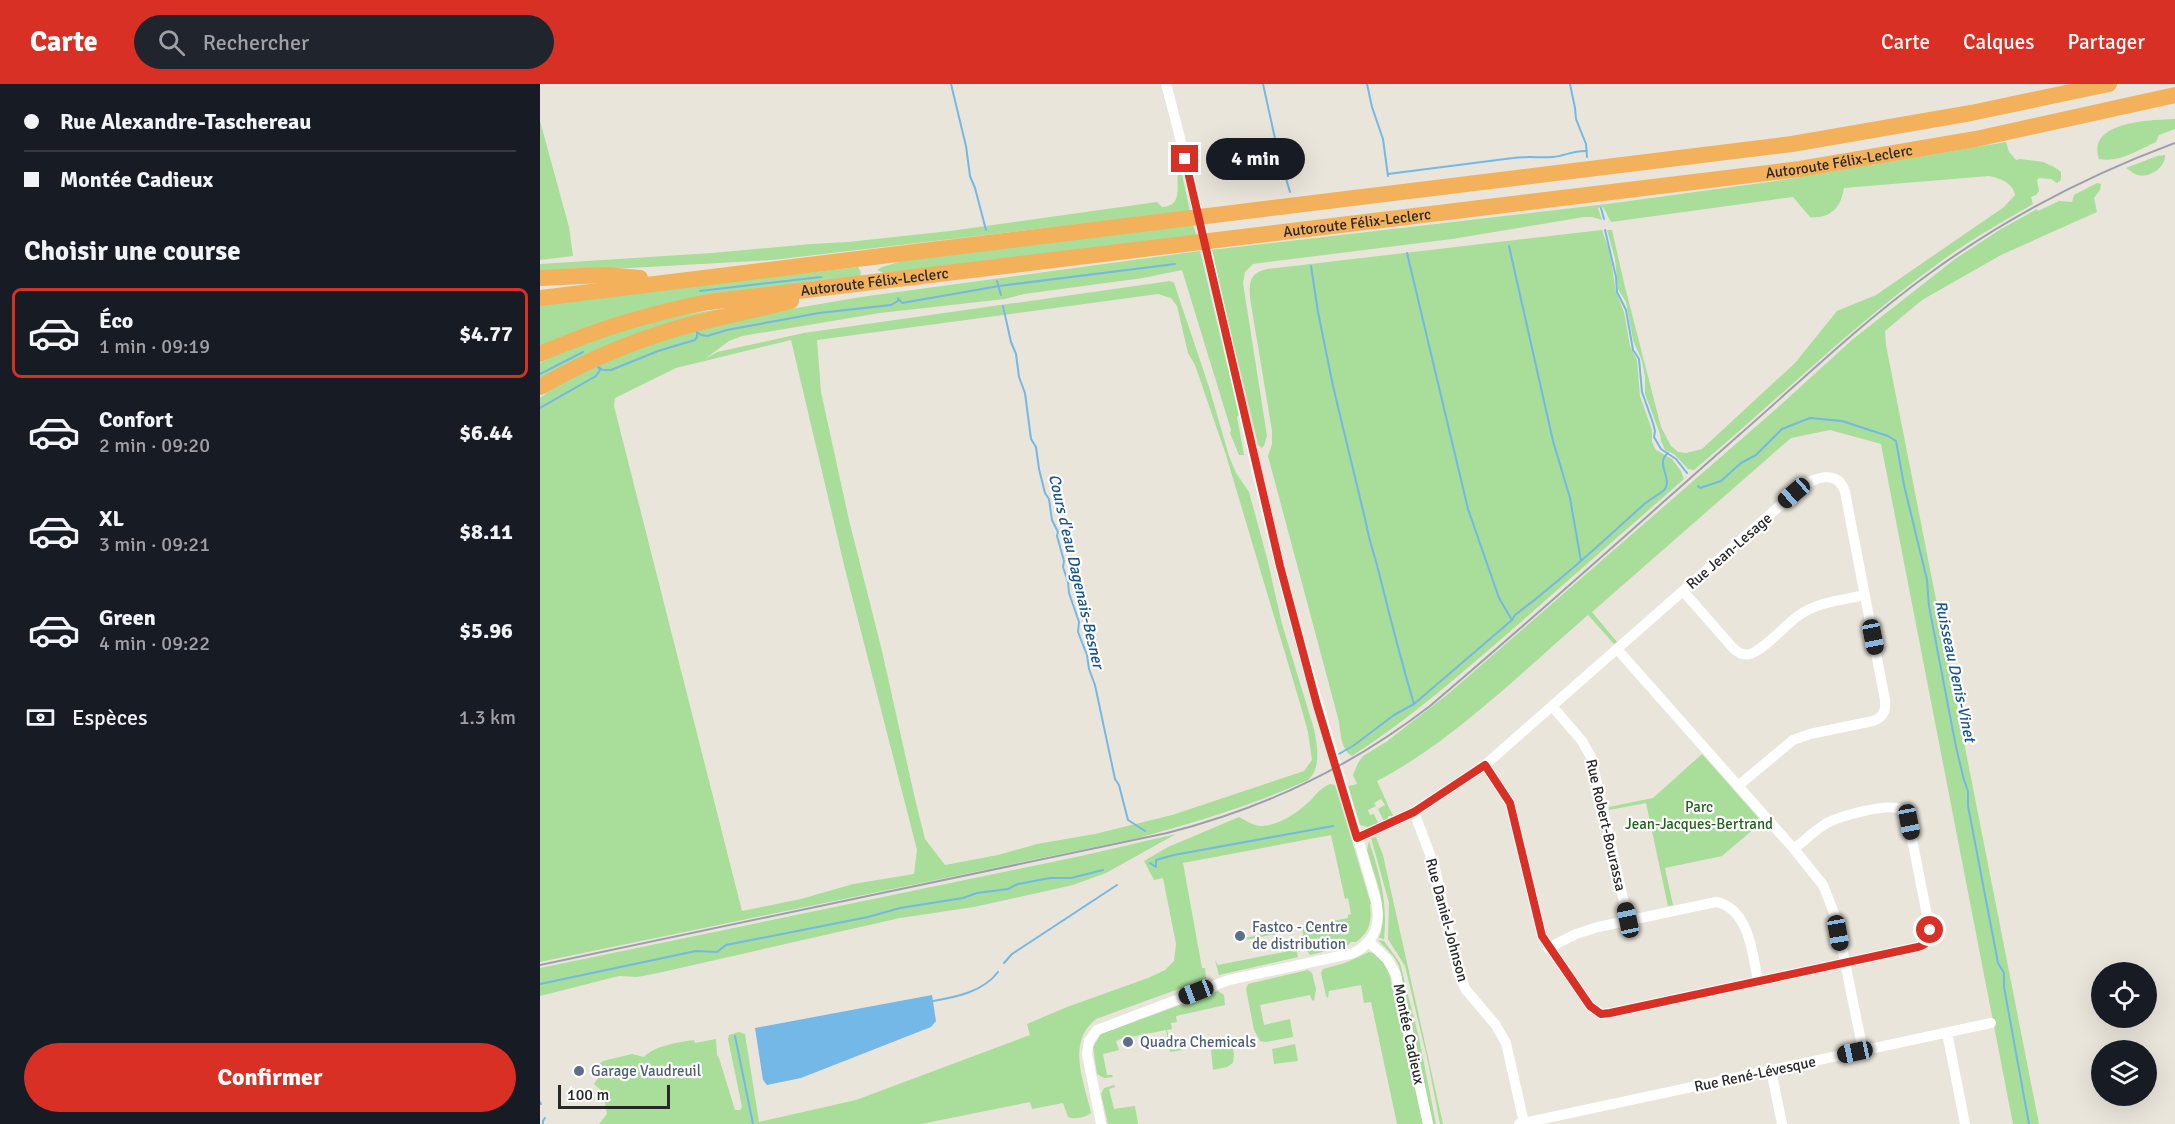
<!DOCTYPE html>
<html lang="fr">
<meta charset="utf-8">
<style>
body{margin:0;font-family:Signika,sans-serif;background:#20242c;color:#f1f3f6;height:100vh;display:flex;flex-direction:column;font-size:22px;white-space:nowrap}
*{box-sizing:border-box;margin:0}
p{font-size:20px;color:#9ea1a6}
.icon{flex:none;width:33px;height:33px;fill:none;stroke:currentColor;stroke-width:2;stroke-linecap:round;stroke-linejoin:round}
.map{position:relative;flex:1;overflow:hidden}
.panel{display:flex;flex-direction:column;background:#171b24;width:540px}
.panel>*{flex:none}
.hud{display:grid;align-content:center;height:132px;padding:0 24px;background:#171b24}
.buttons{position:absolute;left:1551px;top:878px;display:grid;gap:12px}
.buttons a{display:grid;place-items:center;width:66px;height:66px;border-radius:50%;background:#171b24;box-shadow:0 6px 24px #0002;font-size:30px}
.scale{position:absolute;left:18px;bottom:15px;width:112px;box-sizing:border-box;padding-left:6px;border:3px solid #282828;border-top:0;font-size:16px;line-height:21px;white-space:nowrap;color:#282828;-webkit-text-stroke:4px #fff;paint-order:stroke}
.end{position:absolute;width:27px;height:27px;margin:-14px;border:8px solid #d93025;background:#fff;box-shadow:0 0 0 3px #fff}
.from{border-radius:50%}
.bubble{position:absolute;height:42px;border-radius:21px;background:#171b24;box-shadow:0 6px 24px #0002;font-size:20px;font-weight:700;line-height:42px;text-align:center}
.car{position:absolute;width:18px;height:36px;margin:-18px -9px;border-radius:8px;box-shadow:0 0 4px 2px #0007;background:linear-gradient(#222 24%,#8ab4d8 0 40%,#222 0 76%,#8ab4d8 0 86%,#222 0)}
.hud b{display:flex;align-items:center;gap:21px;height:57px;font-size:22px}
.hud b+b{border-top:2px solid #363941}
.hud i{width:15px;height:15px;background:#f1f3f6}
ul{padding:0;list-style:none}
li{display:flex;align-items:center;gap:18px;height:90px;margin:0 12px 9px;padding:0 12px;border:3px solid transparent;border-radius:9px}
li div{flex:1}
li b{display:block;font-size:22px}
li em{font-style:normal;font-weight:700}
li.selected{border-color:#d93025}
li>.icon{width:54px;height:54px;stroke-width:1.5}
h2{padding:0 24px;font-size:27px;line-height:72px}
.pay{display:flex;align-items:center;gap:15px;height:66px;padding:0 24px;font-size:22px}
.pay p{margin-inline-start:auto}
.action{display:flex;gap:12px;margin-top:auto;padding:12px 24px}
.action a{flex:1;height:69px;border-radius:36px;background:#d93025;color:#fff;font-size:24px;font-weight:700;line-height:69px;text-align:center}
header{display:flex;align-items:center;gap:36px;box-sizing:border-box;height:84px;padding:0 30px;background:#d93025;color:#fff}
header strong{font-size:28px}
nav{display:flex;gap:33px;margin-inline-start:auto;font-size:21px}
.search{width:420px;height:54px;background:#20242c;display:flex;align-items:center;gap:15px;box-sizing:border-box;padding:0 21px;border-radius:33px;color:#9ea1a6;font-size:22px}
main{display:flex;flex:1;min-height:0}
.map>svg:first-child{display:block}
.green{fill:#a8dd9a;fill-rule:evenodd}
.water{fill:#73b8e6}
.lines{fill:none;stroke-linecap:round;stroke-linejoin:round}
.stream{stroke:#73b8e6;stroke-width:2}
.minor{stroke:#fff;stroke-width:10}
.highway{stroke:#f3b15b;stroke-width:16}
.rail{stroke:#9e9eb1;stroke-width:2}
.route{stroke:#d93025;stroke-width:8}
.service-dot{fill:#5c6f8a;stroke:#fff;stroke-width:2}
.labels{text-anchor:middle;stroke-width:4.5;stroke-linejoin:round;paint-order:stroke}
.street-label{font-size:15px;fill:#282828;stroke:#fff}
.park-label{font-size:15px;fill:#235f1e;stroke:#fff}
.service-label{font-size:15px;fill:#4e5e75;stroke:#fff;text-anchor:start}
.water-label{font-size:16px;font-style:italic;fill:#15558e;stroke:#fff}
</style>
<header>
<strong>Carte</strong>
<div class="search"><svg class="icon" aria-label="search" viewBox="0 0 24 24"><circle cx="10" cy="10" r="6"/><path d="M15 15l6 6"/></svg>Rechercher</div>
<nav><a>Carte</a><a>Calques</a><a>Partager</a></nav>
</header>
<main>
<section class="panel">
<div class="hud">
<b><i class="from"></i>Rue Alexandre-Taschereau</b>
<b><i></i>Montée Cadieux</b>
</div>
<h2>Choisir une course</h2>
<ul>
<li class="selected"><svg class="icon" aria-label="car" viewBox="0 0 24 24"><path d="M5 17H2v-5l4-1 3-4h7l3 4 3 1v5h-3M9 17h6M6 11h13"/><circle cx="7" cy="17" r="2"/><circle cx="17" cy="17" r="2"/></svg><div><b>Éco</b><p>1 min · 09:19</p></div><em>$4.77</em></li>
<li><svg class="icon" aria-label="car" viewBox="0 0 24 24"><path d="M5 17H2v-5l4-1 3-4h7l3 4 3 1v5h-3M9 17h6M6 11h13"/><circle cx="7" cy="17" r="2"/><circle cx="17" cy="17" r="2"/></svg><div><b>Confort</b><p>2 min · 09:20</p></div><em>$6.44</em></li>
<li><svg class="icon" aria-label="car" viewBox="0 0 24 24"><path d="M5 17H2v-5l4-1 3-4h7l3 4 3 1v5h-3M9 17h6M6 11h13"/><circle cx="7" cy="17" r="2"/><circle cx="17" cy="17" r="2"/></svg><div><b>XL</b><p>3 min · 09:21</p></div><em>$8.11</em></li>
<li><svg class="icon" aria-label="car" viewBox="0 0 24 24"><path d="M5 17H2v-5l4-1 3-4h7l3 4 3 1v5h-3M9 17h6M6 11h13"/><circle cx="7" cy="17" r="2"/><circle cx="17" cy="17" r="2"/></svg><div><b>Green</b><p>4 min · 09:22</p></div><em>$5.96</em></li>
</ul>
<div class="pay"><svg class="icon" aria-label="cash" viewBox="0 0 24 24"><path d="M3 7h18v10H3z"/><circle cx="12" cy="12" r="2"/></svg>Espèces<p>1.3 km</p></div>
<div class="action"><a>Confirmer</a></div>
</section>
<div class="map">
<svg width="1635" height="1040" viewBox="0 0 1635 1040">
<rect width="100%" height="100%" fill="#eae5da"/>
<path class="green" d="M1635,35V45L1619,51L1616,58C1598,66 1579,79 1559,75C1546,37 1612,36 1635,35Z
M0,37L29,143L33,172L0,176Z
M1466,58L1469,68L1476,76L1480,75L1503,78L1514,83L1521,88V96L1517,99L1511,95L1499,94L1497,96L1499,107L1496,111L1491,113L1493,120C1462,138 1430,156 1400,178C1313,241 1236,317 1154,386L1148,385L1134,370L1125,366L1121,357L1120,350L1105,310V293L1102,277L1093,256L1086,218L1078,205L1075,175L1067,146H1072L1085,203L1121,343L1131,362L1138,368L1146,369L1162,365L1255,279L1297,227L1336,211L1464,123L1475,111C1473,99 1460,94 1449,92L1304,104C1301,123 1291,135 1270,133L1253,113L1071,138L1063,123L1058,124L1062,136L1052,133H1044L912,155L713,180L705,188L703,199L727,352L724,362L721,364L718,360L671,166L1067,120L1236,97Z
M1625,71C1626,84 1607,96 1595,90C1593,89 1588,85 1586,84L1617,72Z
M641,86L650,127L232,176L0,189V180L172,169L271,160L308,158L410,147L617,118L622,123C643,122 636,103 638,88Z
M1557,99L1561,100L1560,106L1554,114L1557,128L1461,171L1382,216L1345,247L1346,261L1499,1040H1473L1341,360L1290,346L1251,354L1052,528L1077,558L1074,560L1048,531C983,587 912,658 837,697L853,732H848V735L844,737L838,725L845,721L841,715L834,719L836,722L828,726L830,731L834,730L838,739L828,743L820,741L808,702L817,700L813,691L818,679L823,672L846,658L908,610L1236,325L1313,255L1415,175L1461,145L1497,125L1498,127L1519,117L1532,118L1534,111Z
M653,140L657,154L346,190L337,186L342,183L372,174Z
M1062,146L1070,169L1076,208L1084,228L1090,262L1097,276L1100,312L1112,346V358L1116,366L1132,375L1141,387L1144,395C1085,447 1025,499 966,551C916,594 868,636 812,672C800,665 801,647 798,634L728,372L732,360V347L710,214C709,198 710,189 727,185Z
M660,167L699,331L697,333L704,371H699L690,349L691,346L642,186L603,194L484,210L465,215L340,229L202,252L189,257L165,275L177,268L264,249L630,197L634,199L669,303L689,372L696,389L709,408L727,474L742,540L774,645C777,661 782,683 768,696C713,721 656,738 598,754L0,878V314L14,303L50,284L154,244L245,226L321,213ZM618,210L631,214L637,222L648,269L655,281L686,371L759,616L768,648L772,676L764,687L632,731L555,750L497,760L458,771L405,781L385,755L375,715L342,567L309,436L281,308L277,256ZM251,256L305,485L377,766L374,790L313,800L261,815L202,827L74,322L75,314L136,284Z
M318,183L321,188L320,192L205,208L0,264V220Z
M182,225L0,297V279C57,251 120,233 182,225Z
M1162,670L1222,738L1182,772L1125,784L1133,821L1128,822L1106,719L1069,726V723L1113,714Z
M790,700L795,701L831,820L830,821C832,837 830,848 816,858H811L807,862L770,871L767,867L762,845L705,856L704,854L808,834V831L811,830L808,814L805,815L791,751L643,779L662,884H665L666,895L556,935C526,959 544,997 551,1029C546,1033 535,1036 528,1033L523,1019L492,1025L490,1018L381,1040H59L67,1030L63,1008L54,1000L60,991C58,984 57,981 63,977L92,970L104,973C113,962 140,958 154,956L155,959L176,955L177,971L179,974L195,1026H200L202,1023L188,955L189,951L199,948L205,950L219,1038L316,1016L490,951L487,940L527,923L608,894L625,886L634,877L636,860L623,794L614,796L604,777L628,763L699,733C705,736 714,742 721,742C739,742 760,727 772,715C778,708 781,704 790,700Z
M636,750L566,789L533,801L434,823L360,834L118,889L97,893L79,892L0,912V884L541,772Z
M836,753L843,771L903,1040H900L888,978L865,882L848,855L849,819L831,754Z
M829,757C840,791 848,819 844,855L839,854C850,824 835,795 827,766Z
M838,856L844,857L860,879L879,954L896,1040H893L859,882L854,873Z
M755,860L758,873L679,891L675,876L678,881L754,866Z
M829,868C837,869 844,877 848,884L883,1040H857L831,918L824,919L821,901L789,907L788,914L786,912L781,889L783,885L805,879Z
M768,886L772,889L776,905L774,917L772,916L770,911L720,921L724,941L750,935L753,953L726,958L720,957L714,946L706,905L708,900Z
M678,907L684,911L685,921L636,932L637,938L631,939L632,945L627,946L632,966L641,964L642,966L630,968L626,946L581,955L576,957L579,966L563,970L567,991H572L573,993L564,994L557,990L553,963L561,950Z
M691,956L694,970L693,979L687,983L673,986L671,966L689,962L688,958Z
M755,960L758,977L734,980L732,965Z
M574,1001L575,1003L569,1005L574,1025L595,1022L598,1040H568L561,1010L564,1004Z"/>
<path class="water" d="M392,911L396,937L391,943L261,994L227,1001L223,996L215,944Z"/>
<g class="lines">
<path class="stream" d="M411,0L426,62L430,92L435,104L446,146
M723,0L738,68L750,108
M827,0L832,23L843,55L848,92
M1030,0L1035,24L1036,35L1046,60L1047,73
M848,90L973,74C986,72 999,74 1013,73C1024,72 1035,66 1047,67
M1061,124L1064,135
M1065,146L1076,193L1077,208L1086,226L1093,266L1099,275L1102,308L1113,339L1115,347L1114,353L1121,365L1136,375L1147,389
M969,162L1013,357L1030,414L1041,477
M771,182L778,228L793,302L826,439C829,457 835,472 839,489C850,533 861,577 874,620L972,536L959,514L928,425L867,169
M457,197L461,211
M160,207L281,193
M463,222L471,258L476,270L479,293L485,309L491,355L496,363L499,385L505,409L509,415L512,436L518,448L517,452L524,477L523,483L528,498L529,509L539,538L538,548L547,571L549,585L555,601L575,695L579,701L588,736L605,747
M0,290L43,268
M0,324L56,292L60,286L58,283L63,286H71L118,267L155,256L157,253V248L161,251L167,252L187,246L279,229L351,221L358,217V214L362,219L459,202L635,180
M1158,402L1160,404L1181,397L1201,379L1216,371L1242,345L1270,334L1302,337L1348,352L1356,357L1364,401L1387,496L1389,522L1416,663L1424,696L1428,707V722L1458,879L1464,889V903L1489,1040
M972,536L975,531C1020,497 1060,460 1101,423C1108,416 1117,412 1123,407C1135,397 1114,379 1128,369
M797,671L813,662L854,631L874,620
M610,779L616,783V776L634,771L793,742
M177,868L186,861L328,833L360,824L423,814L437,809L468,805L478,800L510,794H531L563,786
M464,879L472,870L577,801
M0,900L156,867L177,868
M393,917C416,913 443,908 458,888
M195,952L213,1040
M0,1018L1,1020
M3,1040V1037L5,1034"/>
<path class="minor" d="M1143,507L1193,564C1198,569 1203,572 1210,570C1225,565 1244,542 1258,532C1277,518 1302,516 1325,511
M1077,565L1254,765L1283,801L1296,834L1323,967
M1012,622L1042,657L1051,673L1088,836
M945,681L970,719L1002,852L1050,922L1061,930L1070,929L1378,863L1388,856L1389,841L1368,735C1366,731 1365,727 1360,725C1347,719 1300,732 1287,739C1275,746 1265,756 1254,765
M874,728L895,784L918,889L926,906L955,940L966,959L984,1039
M817,754L874,728L945,681L1260,404C1275,393 1298,385 1305,408L1345,616C1346,628 1343,633 1333,637L1270,650L1253,656L1198,702
M829,858L847,875L856,891L888,1040
M1008,864L1036,850L1058,843L1176,818C1209,824 1213,871 1218,898
M1407,949L1425,1040
M1231,986L1242,1040
M561,1040L547,970L549,957L557,946L689,896L814,869C836,857 842,837 835,813C804,703 768,593 740,482C699,322 669,159 626,0
M979,1040L1451,939"/>
<g class="highway">
<path d="M0,194L64,191L100,194"/>
<path d="M0,214L1252,60L1431,29L1569,0"/>
<path id="s1" d="M0,270C55,246 110,229 169,218L1260,85L1436,55L1635,11"/>
<path d="M0,303C42,279 88,259 135,245C173,234 212,227 251,217"/>
</g>
<path class="rail" d="M0,881L627,749C723,725 811,683 890,622C994,534 1096,442 1199,351C1260,298 1320,240 1386,192C1462,136 1546,92 1635,59"/>
</g>
<g class="lines">
<path class="route" d="M645,75L740,482L777,621L817,754L874,728L945,681L970,719L1002,852L1050,922L1061,930L1070,929L1378,863C1387,860 1390,856 1390,846"/>
</g>
<g class="service-dot">
<circle cx="700" cy="852" r="6"/>
<circle cx="588" cy="958" r="6"/>
<circle cx="39" cy="987" r="6"/>
</g>
<g class="labels">
<g class="street-label">
<text dy="5" stroke="none"><textPath href="#s1" startOffset="1316">Autoroute Félix-Leclerc</textPath></text>
<text dy="5" stroke="none"><textPath href="#s1" startOffset="830">Autoroute Félix-Leclerc</textPath></text>
<text dy="5" stroke="none"><textPath href="#s1" startOffset="344">Autoroute Félix-Leclerc</textPath></text>
<text transform="translate(1189 467) rotate(-41)" y="5">Rue Jean-Lesage</text>
<text transform="translate(1066 741) rotate(77)" y="5">Rue Robert-Bourassa</text>
<text transform="translate(907 836) rotate(75)" y="5">Rue Daniel-Johnson</text>
<text transform="translate(869 950) rotate(78)" y="5">Montée Cadieux</text>
<text transform="translate(1215 990) rotate(-12)" y="5">Rue René-Lévesque</text>
</g>
<g class="park-label">
<text x="1159" y="728">Parc<tspan x="1159" dy="17">Jean-Jacques-Bertrand</tspan></text>
</g>
<g class="service-label">
<text x="712" y="848">Fastco - Centre<tspan x="712" dy="17">de distribution</tspan></text>
<text x="600" y="963">Quadra Chemicals</text>
<text x="51" y="992">Garage Vaudreuil</text>
</g>
<g class="water-label">
<text transform="translate(537 487) rotate(77)" y="6">Cours d'eau Dagenais-Besner</text>
<text transform="translate(1416 587) rotate(78)" y="6">Ruisseau Denis-Vinet</text>
</g>
</g>
</svg>
<div class="buttons">
<a><svg class="icon" aria-label="locate" viewBox="0 0 24 24"><circle cx="12" cy="12" r="6"/><path d="M12 2v4M12 18v4M2 12h4M18 12h4"/></svg></a>
<a><svg class="icon" aria-label="layers" viewBox="0 0 24 24"><path d="M12 4l9 5-9 5-9-5zM3 14l9 5 9-5"/></svg></a>
</div>
<div class="scale">100 m</div>
<i class="end from" style="left:1390px;top:846px"></i>
<i class="end" style="left:645px;top:75px"></i>
<div class="bubble" style="left:666px;top:54px;width:99px">4 min</div>
<i class="car" style="left:1254px;top:409px;rotate:229deg"></i>
<i class="car" style="left:1333px;top:553px;rotate:169deg"></i>
<i class="car" style="left:1369px;top:738px;rotate:169deg"></i>
<i class="car" style="left:1088px;top:836px;rotate:348deg"></i>
<i class="car" style="left:1298px;top:849px;rotate:170deg"></i>
<i class="car" style="left:656px;top:908px;rotate:249deg"></i>
<i class="car" style="left:1315px;top:968px;rotate:258deg"></i>
</div>
</main>
